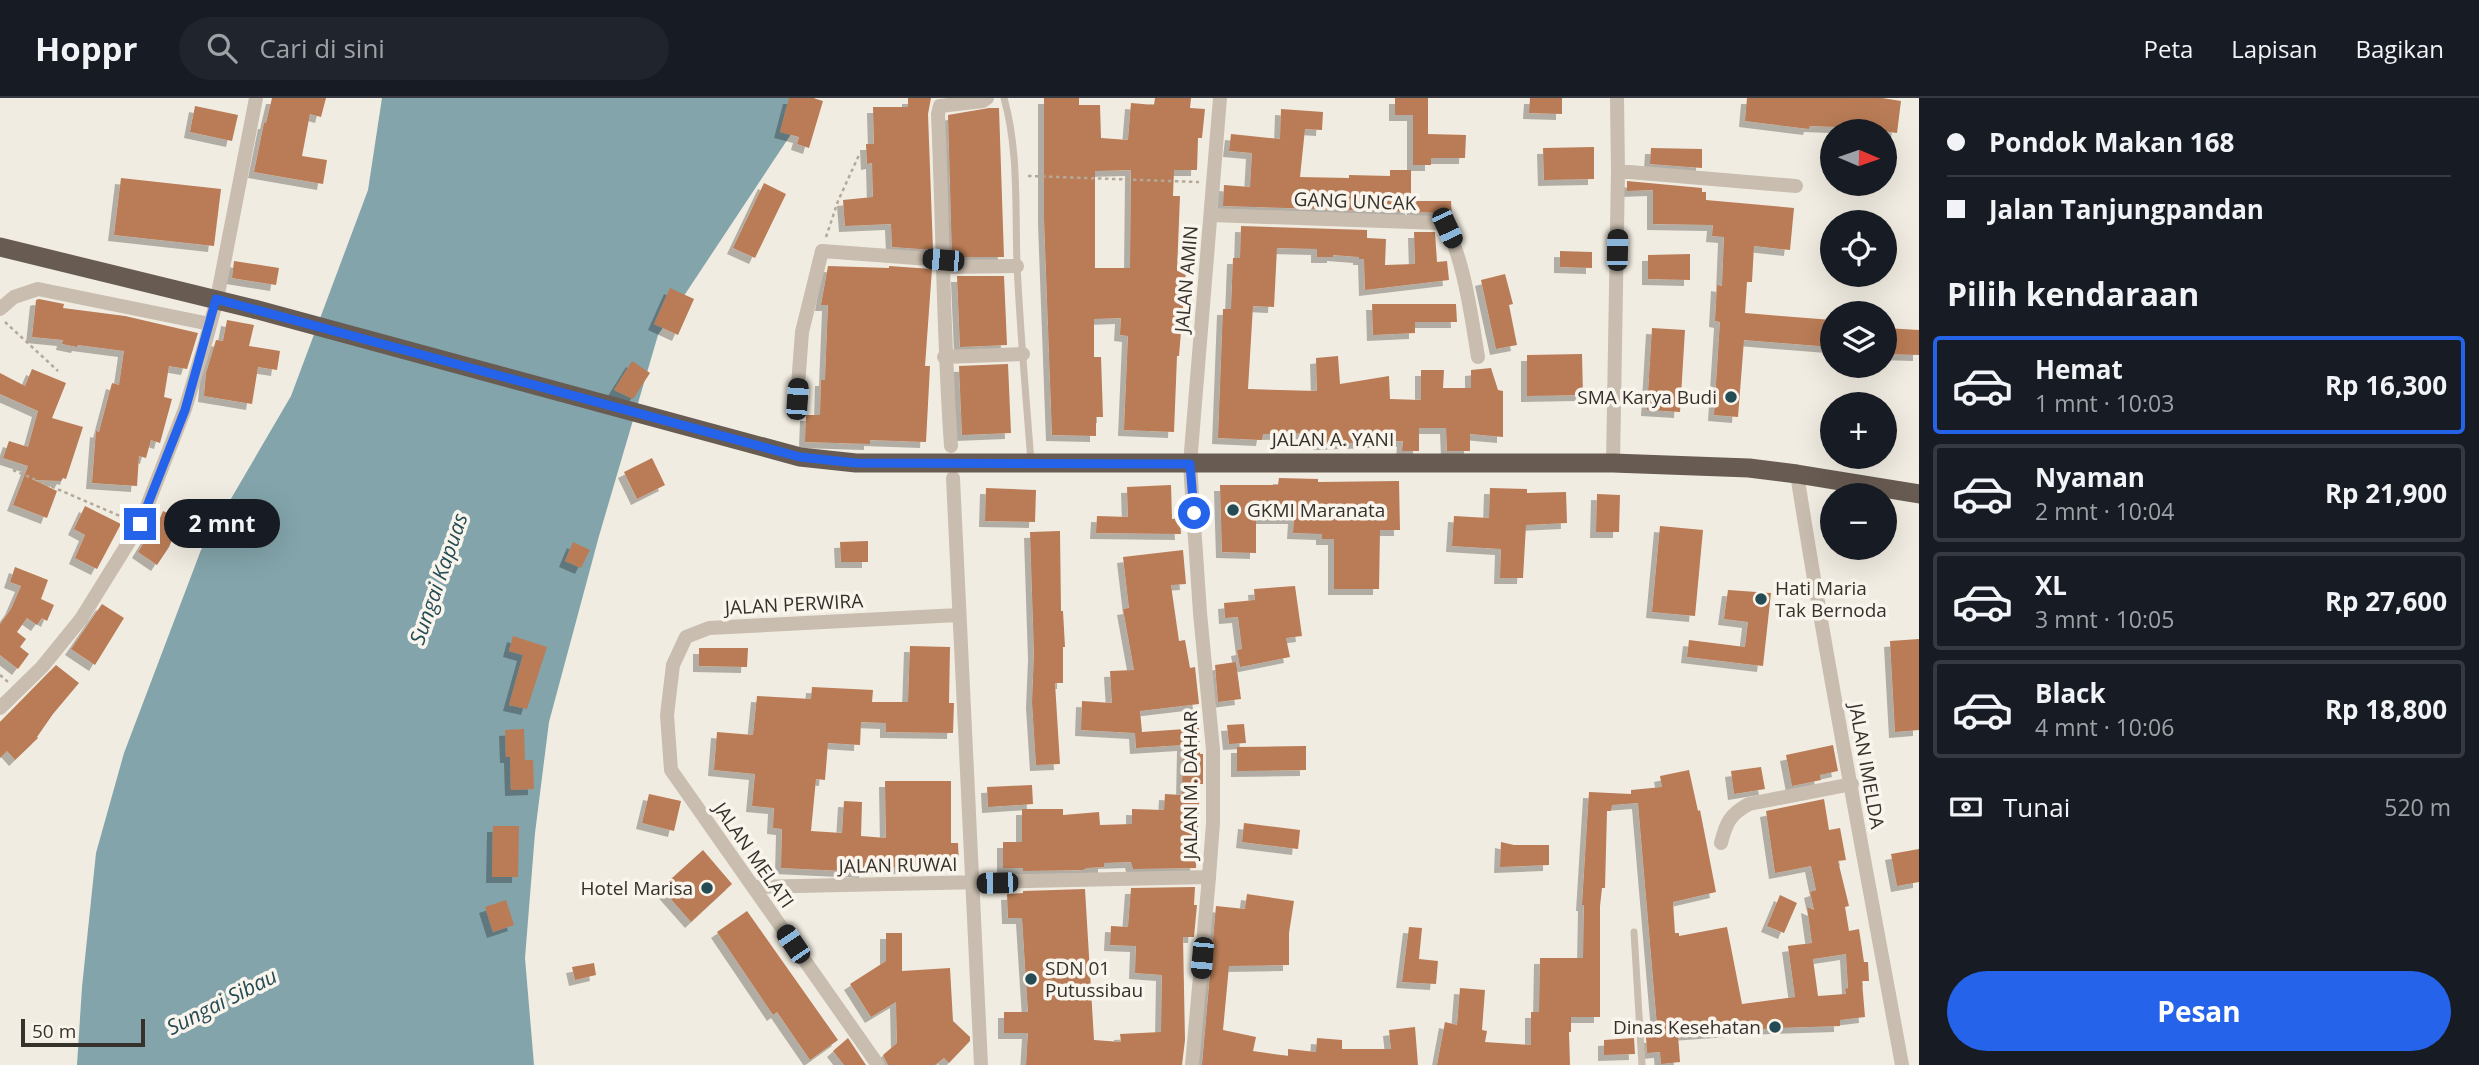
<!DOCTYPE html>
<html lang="id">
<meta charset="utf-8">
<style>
body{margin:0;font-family:"Open Sans",sans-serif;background:#20242c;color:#f1f3f6;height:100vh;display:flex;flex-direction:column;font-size:26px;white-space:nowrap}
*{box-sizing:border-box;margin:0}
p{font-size:23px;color:#9ea1a6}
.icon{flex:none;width:38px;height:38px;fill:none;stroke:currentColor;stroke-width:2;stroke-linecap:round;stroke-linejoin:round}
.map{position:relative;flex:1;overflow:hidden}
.panel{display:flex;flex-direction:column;background:#171b24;width:560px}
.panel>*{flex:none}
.guide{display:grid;align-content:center;height:154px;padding:0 28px;background:#171b24}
.needle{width:46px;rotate:92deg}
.controls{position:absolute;left:1820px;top:21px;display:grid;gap:14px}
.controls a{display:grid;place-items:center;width:77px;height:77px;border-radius:50%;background:#171b24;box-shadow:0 7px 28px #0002;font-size:35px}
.scale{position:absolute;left:21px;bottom:18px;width:124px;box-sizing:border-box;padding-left:7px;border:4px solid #37312c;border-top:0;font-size:19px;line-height:24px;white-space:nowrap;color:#37312c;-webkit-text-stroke:5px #f9f5ed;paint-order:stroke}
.end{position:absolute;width:32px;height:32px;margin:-16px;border:9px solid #2563eb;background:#fff;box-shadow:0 0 0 4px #fff}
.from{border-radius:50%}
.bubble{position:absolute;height:49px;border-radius:24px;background:#171b24;box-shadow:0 7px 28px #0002;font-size:23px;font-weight:700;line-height:49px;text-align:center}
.car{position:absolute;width:21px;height:42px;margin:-21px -10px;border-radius:9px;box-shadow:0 0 5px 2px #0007;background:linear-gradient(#222 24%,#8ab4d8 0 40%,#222 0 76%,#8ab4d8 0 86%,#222 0)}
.guide b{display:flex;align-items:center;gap:24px;height:66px;font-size:26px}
.guide b+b{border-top:2px solid #363941}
.guide i{width:18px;height:18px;background:#f1f3f6}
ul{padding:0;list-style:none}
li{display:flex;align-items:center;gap:21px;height:98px;margin:0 14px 10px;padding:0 14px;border:4px solid #363941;border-radius:7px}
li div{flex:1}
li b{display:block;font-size:26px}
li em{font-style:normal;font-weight:700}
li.active{border-color:#2563eb}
li>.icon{width:63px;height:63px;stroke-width:1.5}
h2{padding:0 28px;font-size:32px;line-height:84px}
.pay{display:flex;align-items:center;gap:18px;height:77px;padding:0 28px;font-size:26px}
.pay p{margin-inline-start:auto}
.cta{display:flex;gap:14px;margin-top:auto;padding:14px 28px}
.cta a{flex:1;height:80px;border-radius:42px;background:#2563eb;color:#fff;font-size:28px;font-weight:700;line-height:80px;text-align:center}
header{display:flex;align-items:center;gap:42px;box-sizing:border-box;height:98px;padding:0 35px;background:#171b24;border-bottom:2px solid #363941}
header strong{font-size:33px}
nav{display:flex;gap:38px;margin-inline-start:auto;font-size:24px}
.search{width:490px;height:63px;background:#20242c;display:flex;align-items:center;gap:18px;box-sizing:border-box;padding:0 24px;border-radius:38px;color:#9ea1a6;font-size:26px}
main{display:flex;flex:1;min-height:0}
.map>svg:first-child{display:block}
.water{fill:#83a4ab}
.building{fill:#b97c57;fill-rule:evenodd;filter:url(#shadow)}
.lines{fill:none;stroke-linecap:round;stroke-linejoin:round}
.path{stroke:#b4a898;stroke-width:2.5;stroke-dasharray:3.5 3.5;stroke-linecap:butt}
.service{stroke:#c8bdae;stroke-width:7}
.minor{stroke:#c8bdae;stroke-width:14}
.trunk{stroke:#685b52;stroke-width:19}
.route{stroke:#2563eb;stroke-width:9}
.poi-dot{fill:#254b55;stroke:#f9f5ed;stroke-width:2.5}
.labels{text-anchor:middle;stroke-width:7;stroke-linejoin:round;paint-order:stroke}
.street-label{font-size:19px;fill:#37312c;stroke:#f9f5ed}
.poi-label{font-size:19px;fill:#37312c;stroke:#f9f5ed;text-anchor:end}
.water-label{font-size:21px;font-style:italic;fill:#254b55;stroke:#f9f5ed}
</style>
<header>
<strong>Hoppr</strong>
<div class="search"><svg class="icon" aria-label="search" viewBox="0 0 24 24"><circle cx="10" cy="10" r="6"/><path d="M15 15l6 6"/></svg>Cari di sini</div>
<nav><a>Peta</a><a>Lapisan</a><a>Bagikan</a></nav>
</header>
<main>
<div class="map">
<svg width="1919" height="967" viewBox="0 0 1919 967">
<defs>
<filter id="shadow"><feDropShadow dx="-6" dy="6" stdDeviation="0" flood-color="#0004"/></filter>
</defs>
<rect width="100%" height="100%" fill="#f1ece1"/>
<path class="water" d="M382,0H815L658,237L599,438L549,624L535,735L525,860L534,967H77L82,889L96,755L124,655L201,452L291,298L368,92Z"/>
<path class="building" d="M272,0H326L321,19L310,16L302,58L327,62L323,86L254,74L264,25H266Z
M789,0H813L823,3L809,50L797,46L799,39L780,34Z
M908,0H931L928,16L933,152L892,149L891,126L845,128L843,102L873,99L872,65L867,66L866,46H874L873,9H908Z
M1044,0H1079V7H1100L1101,40L1128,42L1131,5L1154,7L1155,0H1191L1190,10L1205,11L1202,40H1198L1197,72H1174L1173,98H1180L1177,173H1186L1179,258H1177L1174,334L1124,332L1128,238L1120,237L1121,220L1094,221V259H1101L1103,319H1096V338L1052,337L1044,120ZM1131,72L1130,170H1095V73Z
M1395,0H1428V36L1466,37L1465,60H1431V67H1413V17H1395Z
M1530,0H1562V16L1529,15Z
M1747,0H1882L1901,3L1897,35L1861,30L1810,28L1809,31L1745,23Z
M195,8L238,17L232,43L190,34Z
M989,10H999L1004,159H952L948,17Z
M1281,11L1323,14L1322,32L1305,31L1300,79L1349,80V77L1390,78V72H1411V114L1223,108L1224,87L1250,89L1252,55L1229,53L1231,36L1280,41Z
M1594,49V81L1544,82L1543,50Z
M1651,50L1702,51V70L1650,66Z
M121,80L221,91L214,148L114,137Z
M1627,83L1702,90V94H1706V102L1794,110L1790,152L1754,148L1752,184H1747L1745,215L1832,222V249L1744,242L1738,319L1714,317L1720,224L1715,223L1717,187L1722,188L1724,139L1712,138L1713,127L1653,126V92L1627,93Z
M764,85L786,96L755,160L733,150Z
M1412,103H1451L1452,121L1441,115L1413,114Z
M1241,128L1367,132V140L1386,141L1385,167L1415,166L1414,134H1435L1437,164L1447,163L1449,182L1365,192L1364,161H1359V159L1333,157V159H1317V151L1277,150L1274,209L1253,208L1248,291L1317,293L1316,260L1338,258L1340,286L1389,278L1390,301L1421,302V272H1444L1443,290H1471V272L1491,270L1498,292L1503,293V339L1470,336V353H1447L1446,330H1419V353H1402L1403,343L1319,346V335L1263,336L1262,342L1218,340L1223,211H1231L1233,160H1240Z
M1560,153L1592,154V170L1560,169Z
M1690,156V182L1648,181V157Z
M234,163L279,170L276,187L232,180Z
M828,168L889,170V168L932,171L925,268H930L926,344L870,342V346L805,344L806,317H820L821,282H825L828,207H821Z
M1505,176L1513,206L1509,207L1517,247L1496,251L1481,182Z
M957,178H1004L1007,247L960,249Z
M670,190L694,201L678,237L654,226Z
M39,201L64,206L63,210L125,218L198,235L187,271L169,268L164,299L172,301L160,345L151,342L146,360L139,358L137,388L92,385L96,333L99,334L112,285L119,287L124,253L78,247L77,249L62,246L63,242L32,239L36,202Z
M1372,206H1456L1457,224H1415V235L1373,237Z
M227,222L254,227L249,248L280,253L277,272L258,269L252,306L204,298L206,275L216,242L223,243Z
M1652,230L1685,232L1680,314L1647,312Z
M1885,230L1919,232V257L1885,256Z
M1582,256L1583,297L1527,298V257Z
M632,263L650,275L633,301L614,292Z
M1008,266L1011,335L962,337L959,268Z
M32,271L66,285L52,320L83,329L66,381L63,380L61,383L34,382L57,393L47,420L13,407L28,368L3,360L9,343L28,349L38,313L0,296V275L25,288Z
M652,360L665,387L637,401L624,374Z
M1279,380L1318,381V384L1399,383L1400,432H1380L1379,491H1334V441H1322V436L1293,435L1294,420H1256V455L1222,454L1220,387H1278Z
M1171,387L1172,421L1180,420L1181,436L1096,435L1097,418L1128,419L1127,389Z
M986,390L1036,392L1035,424L985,423Z
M1490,390L1527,391V395L1566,394L1567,425L1526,427L1523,480H1500L1501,451L1452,448L1454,418L1489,420Z
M1597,396L1620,397L1619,434H1596Z
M85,408L121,426L97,471L75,460L85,437L74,431Z
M163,413L181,421L169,449L157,467L138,454L149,436L152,439Z
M1660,428L1703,432L1695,518L1652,514Z
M1060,433L1061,513H1063L1065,549H1063V585H1055L1060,666L1036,667L1032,604L1034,556L1030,434Z
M868,443V464H841L840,444Z
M573,444L590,452L581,470L565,463Z
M1183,452L1186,486L1171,487L1179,543L1185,542L1190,570L1195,569L1199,606L1140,613L1142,634L1199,630L1200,656H1203V686H1200L1196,770L1133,771L1131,764L1104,765V769L1087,770L1083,772L1023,773V770H1003V744H1022V711H1063V717L1099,714L1100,727L1132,726V711L1164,712L1165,696L1182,697L1183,647L1136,650L1135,635L1081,632L1082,603L1112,605L1110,573L1134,572L1123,511L1129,510L1123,459Z
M15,469L48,482L41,501L54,507L47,523L42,520L37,527L27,520L17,534L26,541L20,549L29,556L18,571L0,557V526L11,511L21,488L10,484Z
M1295,488L1302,538L1286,540L1290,559L1240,569L1237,552L1242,551L1238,519L1225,520L1224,505L1255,502L1254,491Z
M1728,492L1771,495L1763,568L1687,559L1689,542L1745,549L1748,524L1724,521Z
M102,506L124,520L95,567L71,551Z
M513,538L547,549L527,611L509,607L523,557L509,553Z
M1919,541V632L1895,634L1890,543Z
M910,548L950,549L949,605H954L953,635L886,634V625L861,624L860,647L828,645L825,682L816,681L811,733L842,735L844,703L862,704L861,738L886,740L885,683H951V745H958L959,766L925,767L924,771L866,768L865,774L781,770L782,731L773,730L774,710L752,708L755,676L714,672L717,634L753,637L757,598L811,601L812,589L873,592L872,604H908Z
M699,550H748L747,569L699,568Z
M1236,564L1241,601L1218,604L1215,567Z
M56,567L79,585L53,616L37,639L38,640L15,662L7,653L0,660V624Z
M1244,626L1246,645L1229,646L1227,627Z
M524,631L525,662H533L534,691L511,692L510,659H506L505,632Z
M1833,647L1838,673L1820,677L1821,682L1792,688L1786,657Z
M1306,648V672L1237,673V649Z
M1761,669L1765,691L1734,696L1731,673Z
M1689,672L1698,713L1700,712L1716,794L1673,804L1675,835H1679V838L1727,829L1742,906L1795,899L1788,848L1812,845L1807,809L1814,812L1810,794L1816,792L1811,768L1775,775L1766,713L1824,701L1829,732L1840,730L1846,762L1838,763L1849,808L1845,809L1849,833L1859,831L1864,864H1868L1869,883H1862L1865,919L1840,922V928L1776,930L1678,937L1680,964L1661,966L1660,954L1647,955L1646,939H1658L1638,705L1612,707L1611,713H1607L1605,790H1602L1600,808V919H1571V934H1569L1570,967H1437L1445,924L1457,927L1460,890L1485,892L1482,932L1487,933L1485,944L1531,947V914H1539L1540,860H1583L1584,807H1582L1589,694L1631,696V692L1662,689L1660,678ZM1846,856L1848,890L1845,891L1846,896L1818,898L1813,861Z
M1032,687L1033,706L988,709L987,689Z
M649,696L681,703L674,733L642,725Z
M1244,725L1300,732L1298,751L1242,744Z
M493,728H519L518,779H492Z
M1501,744L1514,747H1549V767L1500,769Z
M1919,751V784L1897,788L1891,756Z
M703,752L732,786L691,824L661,790Z
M1195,789L1194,807H1197L1194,839H1183L1185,942L1182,967H1026L1028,935H1004V914H1028L1022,820H1008L1007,796L1023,795V793L1085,791L1094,942L1121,944L1120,936L1161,934L1162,877L1135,875L1136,848L1110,847L1111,828L1128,829L1131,790Z
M1247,796L1294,803L1289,835V867L1229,868L1223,932L1256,939L1253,953L1288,958V951L1316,954L1317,940L1342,942V951H1391L1389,932L1415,929L1418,967H1202L1216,808L1245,811Z
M1780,797L1797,805L1784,835L1767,828Z
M506,802L514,827L493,834L485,809Z
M747,813L838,942L810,962L777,914L773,917L717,834Z
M1409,829L1422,830L1419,861L1438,863L1436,886L1402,884Z
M886,835H902V873L950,870L953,923L970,939V943L949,965L944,960L935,967H888L883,957L897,945L896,904L871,919L850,886L886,863Z
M594,865L596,877L575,882L572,869Z
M848,940L866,967H844L833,953Z
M1634,940L1635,956L1604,957V942Z"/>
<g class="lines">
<path class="path" d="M1028,78L1199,84
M826,139L838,103L859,57
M5,224L58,273
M13,372L127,421
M0,577L8,584"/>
<path class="service" d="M1004,0C1019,53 1015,111 1017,166C1020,232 1026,298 1031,364
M1634,834L1642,967"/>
<path class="minor" d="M1618,73L1796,88
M1211,117L1440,125C1462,141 1473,230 1478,259
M944,169L1017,168
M0,211L14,199L38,191L210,226
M944,259L1023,256
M797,301L802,234L822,153L943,162
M951,348C943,237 943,127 938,16L940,8L983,3L987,0
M1613,365L1618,73L1617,0
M1797,376C1828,574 1866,770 1902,967
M953,380L981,967
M0,610L42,569L81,521L140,426L185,311L206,242L217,201L256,0
M1721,745C1726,725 1730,716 1749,706L1852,686
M755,789L1209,779
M878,967L671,672L667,617L673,567L686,539L709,530L958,517
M1192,967L1209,779L1213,725V652L1200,515L1190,366L1220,0"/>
<path class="trunk" d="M0,149L254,211L800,359L856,365H1613L1749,370L1797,376L1919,396"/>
</g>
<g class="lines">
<path class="route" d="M140,426L185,312L216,201L800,359L856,365L1190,366L1194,415"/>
</g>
<g class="poi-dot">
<circle cx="1731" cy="299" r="7"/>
<circle cx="1233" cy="412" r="7"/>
<circle cx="1761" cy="501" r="7"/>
<circle cx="707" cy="790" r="7"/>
<circle cx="1031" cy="881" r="7"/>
<circle cx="1775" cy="929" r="7"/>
</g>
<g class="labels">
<g class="street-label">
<text transform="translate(1355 103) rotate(2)" y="7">GANG UNCAK</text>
<text transform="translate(1186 181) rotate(-85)" y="7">JALAN AMIN</text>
<text x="1333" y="348">JALAN A. YANI</text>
<text transform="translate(794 506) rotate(-3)" y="7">JALAN PERWIRA</text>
<text transform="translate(1867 668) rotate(80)" y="7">JALAN IMELDA</text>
<text transform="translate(1190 687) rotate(-90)" y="7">JALAN M. DAHAR</text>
<text transform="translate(754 757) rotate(55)" y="7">JALAN MELATI</text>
<text transform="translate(898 767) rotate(-1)" y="7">JALAN RUWAI</text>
</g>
<g class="poi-label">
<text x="1717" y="306">SMA Karya Budi</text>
<text x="1247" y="419" text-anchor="start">GKMI Maranata</text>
<text x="1775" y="497" text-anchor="start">Hati Maria<tspan x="1775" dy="22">Tak Bernoda</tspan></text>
<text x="693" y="797">Hotel Marisa</text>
<text x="1045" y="877" text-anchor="start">SDN 01<tspan x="1045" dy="22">Putussibau</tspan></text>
<text x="1761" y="936">Dinas Kesehatan</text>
</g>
<g class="water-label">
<text transform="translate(439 481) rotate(-71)" y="7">Sungai Kapuas</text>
<text transform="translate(222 904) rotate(-27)" y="7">Sungai Sibau</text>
</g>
</g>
</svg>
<div class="controls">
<a><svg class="needle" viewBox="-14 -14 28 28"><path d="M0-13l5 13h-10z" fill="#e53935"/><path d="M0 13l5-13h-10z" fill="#9ea1a6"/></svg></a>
<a><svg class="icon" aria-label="locate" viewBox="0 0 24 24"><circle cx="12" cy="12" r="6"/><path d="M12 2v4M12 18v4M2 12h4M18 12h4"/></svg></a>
<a><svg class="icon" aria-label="layers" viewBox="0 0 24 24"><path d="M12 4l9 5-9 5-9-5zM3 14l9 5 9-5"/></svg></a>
<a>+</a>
<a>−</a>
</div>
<div class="scale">50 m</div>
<i class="end from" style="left:1194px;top:415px"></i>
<i class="end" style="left:140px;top:426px"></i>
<div class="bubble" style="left:164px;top:401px;width:116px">2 mnt</div>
<i class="car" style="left:1447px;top:130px;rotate:155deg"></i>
<i class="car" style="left:1617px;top:152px;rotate:1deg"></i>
<i class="car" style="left:943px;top:162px;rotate:275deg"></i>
<i class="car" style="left:797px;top:301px;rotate:4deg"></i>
<i class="car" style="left:997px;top:785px;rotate:269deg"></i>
<i class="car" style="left:793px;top:846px;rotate:326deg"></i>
<i class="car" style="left:1202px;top:860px;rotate:185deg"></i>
</div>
<section class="panel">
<div class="guide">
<b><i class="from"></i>Pondok Makan 168</b>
<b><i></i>Jalan Tanjungpandan</b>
</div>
<h2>Pilih kendaraan</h2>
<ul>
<li class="active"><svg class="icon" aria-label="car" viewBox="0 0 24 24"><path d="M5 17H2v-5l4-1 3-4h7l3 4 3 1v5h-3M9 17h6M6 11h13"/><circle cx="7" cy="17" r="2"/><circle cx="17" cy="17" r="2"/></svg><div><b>Hemat</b><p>1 mnt · 10:03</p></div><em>Rp 16,300</em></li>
<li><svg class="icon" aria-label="car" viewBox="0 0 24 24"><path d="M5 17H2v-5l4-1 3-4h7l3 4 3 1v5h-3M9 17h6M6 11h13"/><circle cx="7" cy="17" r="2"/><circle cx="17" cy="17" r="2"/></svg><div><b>Nyaman</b><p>2 mnt · 10:04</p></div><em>Rp 21,900</em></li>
<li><svg class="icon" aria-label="car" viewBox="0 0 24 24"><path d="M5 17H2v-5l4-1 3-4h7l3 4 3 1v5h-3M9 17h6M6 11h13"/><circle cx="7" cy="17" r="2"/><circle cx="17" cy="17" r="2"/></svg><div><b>XL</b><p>3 mnt · 10:05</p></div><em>Rp 27,600</em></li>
<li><svg class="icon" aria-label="car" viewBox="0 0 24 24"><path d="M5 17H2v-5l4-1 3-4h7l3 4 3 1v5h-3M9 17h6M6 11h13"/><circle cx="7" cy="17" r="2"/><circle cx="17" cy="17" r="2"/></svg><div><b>Black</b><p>4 mnt · 10:06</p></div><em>Rp 18,800</em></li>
</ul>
<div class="pay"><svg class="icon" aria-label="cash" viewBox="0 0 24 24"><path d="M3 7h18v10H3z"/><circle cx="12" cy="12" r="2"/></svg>Tunai<p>520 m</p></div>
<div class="cta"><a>Pesan</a></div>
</section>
</main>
